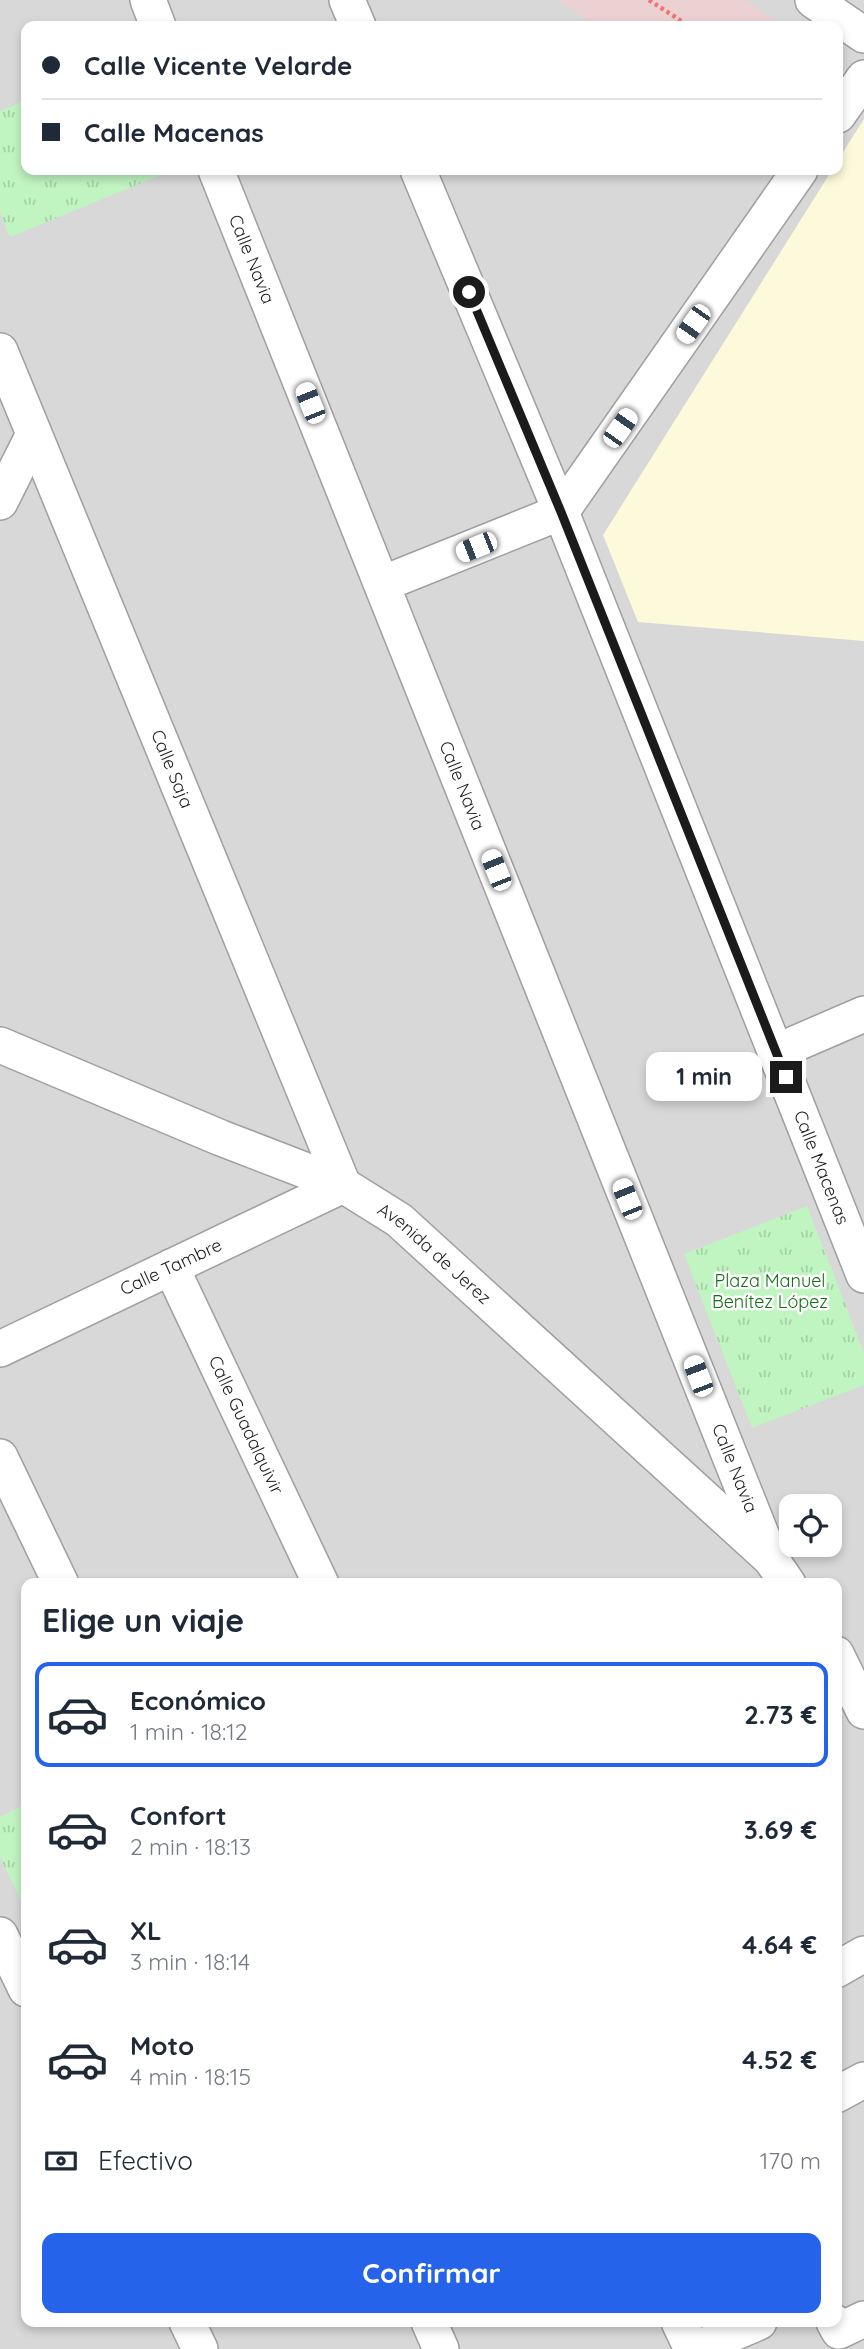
<!DOCTYPE html>
<html lang="es">
<meta charset="utf-8">
<style>
body{margin:0;font-family:Quicksand,sans-serif;background:#f2f2f3;color:#1f2937;height:100vh;display:flex;flex-direction:column;font-size:26px;white-space:nowrap}
*{box-sizing:border-box;margin:0}
p{font-size:23px;color:#747a83}
.icon{flex:none;width:38px;height:38px;fill:none;stroke:currentColor;stroke-width:2;stroke-linecap:round;stroke-linejoin:round}
.map{position:relative;flex:1;overflow:hidden}
.sheet{position:absolute;left:21px;top:1578px;width:821px;height:749px;display:flex;flex-direction:column;background:#fff;border-radius:14px;box-shadow:0 4px 10px #0003}
.sheet>*{flex:none}
.top-card{position:absolute;left:21px;top:21px;width:822px;height:154px;border-radius:14px;box-shadow:0 4px 10px #0003;display:grid;align-content:center;height:154px;padding:0 21px;background:#fff}
.buttons{position:absolute;left:779px;top:1494px;display:grid;gap:14px}
.buttons a{display:grid;place-items:center;width:63px;height:63px;border-radius:14px;background:#fff;box-shadow:0 4px 10px #0003;font-size:35px}
.end{position:absolute;width:32px;height:32px;margin:-16px;border:9px solid #1b1b1b;background:#fff;box-shadow:0 0 0 4px #fff}
.from{border-radius:50%}
.bubble{position:absolute;height:49px;border-radius:14px;background:#fff;box-shadow:0 4px 10px #0003;font-size:23px;font-weight:800;line-height:49px;text-align:center}
.car{position:absolute;width:21px;height:42px;margin:-21px -10px;border-radius:9px;box-shadow:0 0 5px 2px #0007;background:linear-gradient(#fff 24%,#345 0 40%,#fff 0 76%,#345 0 86%,#fff 0)}
.top-card b{display:flex;align-items:center;gap:24px;height:66px;font-size:26px}
.top-card b+b{border-top:2px solid #e0e1e3}
.top-card i{width:18px;height:18px;background:#1f2937}
ul{padding:0;list-style:none}
li{display:flex;align-items:center;gap:21px;height:105px;margin:0 14px 10px;padding:0 7px;border:4px solid transparent;border-radius:14px}
li div{flex:1}
li b{display:block;font-size:26px}
li em{font-style:normal;font-weight:800}
li.active{border-color:#2563eb}
li>.icon{width:63px;height:63px;stroke-width:1.5}
h2{padding:0 21px;font-size:32px;line-height:84px}
.pay{display:flex;align-items:center;gap:18px;height:77px;padding:0 21px;font-size:26px}
.pay p{margin-inline-start:auto}
.button{display:flex;gap:14px;margin-top:auto;padding:14px 21px}
.button a{flex:1;height:80px;border-radius:14px;background:#2563eb;color:#fff;font-size:28px;font-weight:800;line-height:80px;text-align:center}
.map>svg:first-child{display:block}
.residential{fill:#d9d8d8;fill-rule:evenodd}
.commercial{fill:#ecd1d2}
.education{fill:#fcfada}
.park{fill:url(#park-tufts)}
.lines{fill:none;stroke-linecap:round;stroke-linejoin:round}
.minor-casing{stroke:#9f9f9f;stroke-width:38}
.path{stroke:#ee7570;stroke-width:4.5;stroke-dasharray:3.5 3.5;stroke-linecap:butt}
.minor{stroke:#fff;stroke-width:35}
.route{stroke:#1b1b1b;stroke-width:9}
.labels{text-anchor:middle;stroke-width:5;stroke-linejoin:round;paint-order:stroke}
.street-label{font-size:18px;fill:#1b1b1b;stroke:#fff}
.park-label{font-size:18px;fill:#136e15;stroke:#fff}
</style>
<div class="map">
<svg width="864" height="2349" viewBox="0 0 864 2349">
<defs>
<pattern id="park-tufts" width="24" height="20" patternUnits="userSpaceOnUse" patternTransform="scale(1.75)"><rect width="24" height="20" fill="#c0f4c1"/><path d="M3 7l-1-3M5 7V3M7 7l1-3M15 17l-1-3M17 17v-4M19 17l1-3" fill="none" stroke="#a4d1a5"/></pattern>
</defs>
<rect width="100%" height="100%" fill="#ece8e1"/>
<path class="residential" d="M0,0H864V2349H0ZM26,26H838V170H26ZM791,1507H830V1545H791ZM26,1584H836V2322H26Z"/>
<path class="commercial" d="M558,0H744L782,26H596Z"/>
<path class="education" d="M864,119V641L638,622L603,535L832,170H838V160Z"/>
<path class="park" d="M26,100V170H173L10,237L0,213V111Z
M807,1206L864,1353V1385L752,1428L684,1254Z
M26,1804V1910L0,1857V1817Z"/>
<g class="lines">
<defs>
<g id="minor">
<path d="M148,0L158,26"/>
<path d="M347,0L358,26"/>
<path d="M813,0L864,35"/>
<path d="M838,115L864,78"/>
<path id="s1" d="M216,170L771,1559"/>
<path id="s2" d="M418,170L561,512L864,1275"/>
<path id="s3" d="M0,351L343,1185L0,1349"/>
<path d="M0,502L34,434"/>
<path d="M561,512L800,170"/>
<path d="M382,584L561,512"/>
<path id="s4" d="M0,1045L221,1138L343,1185L399,1220L771,1559L788,1584"/>
<path d="M776,1052L864,1014"/>
<path id="s5" d="M171,1267L321,1584"/>
<path d="M0,1457L61,1584"/>
<path d="M836,1654L864,1711"/>
<path d="M0,1935L26,1989"/>
<path d="M836,1970L864,1954"/>
<path d="M836,2095L864,2080"/>
<path d="M187,2322L200,2349"/>
<path d="M429,2322L441,2349"/>
<path d="M679,2322L692,2349"/>
<path d="M834,2322L839,2331L864,2319"/>
<path d="M696,2349L759,2322"/>
</g>
</defs>
<use href="#minor" class="minor-casing"/>
<path class="path" d="M649,0L689,26"/>
<use href="#minor" class="minor"/>
</g>
<g class="lines">
<path class="route" d="M469,292L561,512L786,1077"/>
</g>
<g class="labels">
<g class="street-label">
<text dy="6" stroke="none"><textPath href="#s1" startOffset="96">Calle Navia</textPath></text>
<text dy="6" stroke="none"><textPath href="#s3" startOffset="452">Calle Saja</textPath></text>
<text dy="6" stroke="none"><textPath href="#s1" startOffset="663">Calle Navia</textPath></text>
<text dy="6" stroke="none"><textPath href="#s2" startOffset="1076">Calle Macenas</textPath></text>
<text dy="6" stroke="none"><textPath href="#s4" startOffset="485">Avenida de Jerez</textPath></text>
<text transform="translate(171 1267) rotate(-25)" y="6">Calle Tambre</text>
<text dy="6" stroke="none"><textPath href="#s5" startOffset="175">Calle Guadalquivir</textPath></text>
<text dy="6" stroke="none"><textPath href="#s1" startOffset="1398">Calle Navia</textPath></text>
</g>
<g class="park-label">
<text x="770" y="1287">Plaza Manuel<tspan x="770" dy="21">Benítez López</tspan></text>
</g>
</g>
</svg>
<div class="buttons">
<a><svg class="icon" aria-label="locate" viewBox="0 0 24 24"><circle cx="12" cy="12" r="6"/><path d="M12 2v4M12 18v4M2 12h4M18 12h4"/></svg></a>
</div>
<i class="end from" style="left:469px;top:292px"></i>
<i class="end" style="left:786px;top:1077px"></i>
<div class="bubble" style="left:646px;top:1052px;width:116px">1 min</div>
<i class="car" style="left:693px;top:324px;rotate:215deg"></i>
<i class="car" style="left:310px;top:403px;rotate:338deg"></i>
<i class="car" style="left:620px;top:428px;rotate:35deg"></i>
<i class="car" style="left:476px;top:547px;rotate:248deg"></i>
<i class="car" style="left:496px;top:870px;rotate:338deg"></i>
<i class="car" style="left:627px;top:1199px;rotate:338deg"></i>
<i class="car" style="left:698px;top:1376px;rotate:339deg"></i>
<div class="top-card">
<b><i class="from"></i>Calle Vicente Velarde</b>
<b><i></i>Calle Macenas</b>
</div>
<section class="sheet">
<h2>Elige un viaje</h2>
<ul>
<li class="active"><svg class="icon" aria-label="car" viewBox="0 0 24 24"><path d="M5 17H2v-5l4-1 3-4h7l3 4 3 1v5h-3M9 17h6M6 11h13"/><circle cx="7" cy="17" r="2"/><circle cx="17" cy="17" r="2"/></svg><div><b>Económico</b><p>1 min · 18:12</p></div><em>2.73 €</em></li>
<li><svg class="icon" aria-label="car" viewBox="0 0 24 24"><path d="M5 17H2v-5l4-1 3-4h7l3 4 3 1v5h-3M9 17h6M6 11h13"/><circle cx="7" cy="17" r="2"/><circle cx="17" cy="17" r="2"/></svg><div><b>Confort</b><p>2 min · 18:13</p></div><em>3.69 €</em></li>
<li><svg class="icon" aria-label="car" viewBox="0 0 24 24"><path d="M5 17H2v-5l4-1 3-4h7l3 4 3 1v5h-3M9 17h6M6 11h13"/><circle cx="7" cy="17" r="2"/><circle cx="17" cy="17" r="2"/></svg><div><b>XL</b><p>3 min · 18:14</p></div><em>4.64 €</em></li>
<li><svg class="icon" aria-label="car" viewBox="0 0 24 24"><path d="M5 17H2v-5l4-1 3-4h7l3 4 3 1v5h-3M9 17h6M6 11h13"/><circle cx="7" cy="17" r="2"/><circle cx="17" cy="17" r="2"/></svg><div><b>Moto</b><p>4 min · 18:15</p></div><em>4.52 €</em></li>
</ul>
<div class="pay"><svg class="icon" aria-label="cash" viewBox="0 0 24 24"><path d="M3 7h18v10H3z"/><circle cx="12" cy="12" r="2"/></svg>Efectivo<p>170 m</p></div>
<div class="button"><a>Confirmar</a></div>
</section>
</div>
